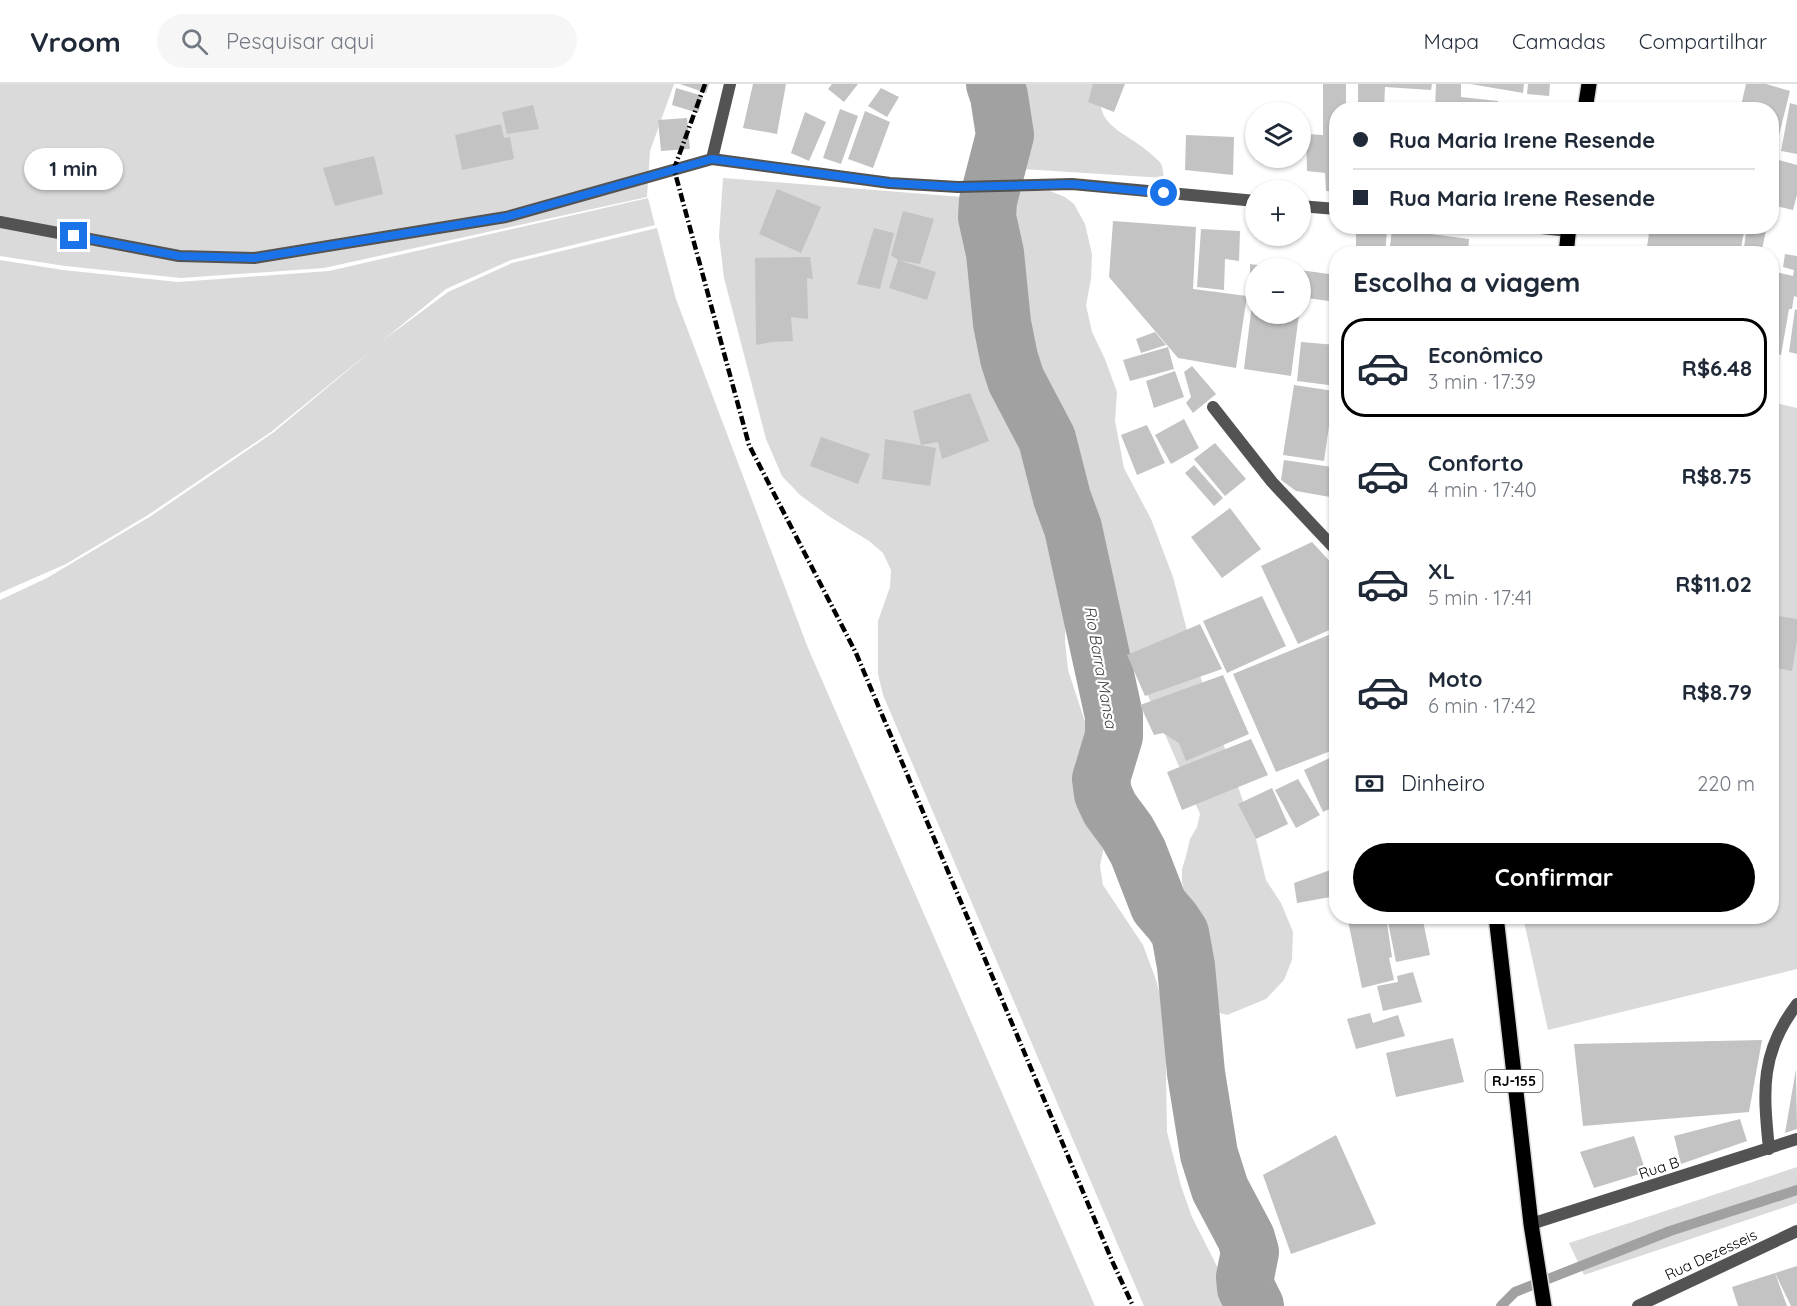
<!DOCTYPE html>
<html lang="pt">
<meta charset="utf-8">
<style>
body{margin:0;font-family:Quicksand,sans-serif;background:#f6f6f7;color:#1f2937;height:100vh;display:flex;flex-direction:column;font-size:22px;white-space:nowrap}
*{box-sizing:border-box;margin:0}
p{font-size:20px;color:#747a83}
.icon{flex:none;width:33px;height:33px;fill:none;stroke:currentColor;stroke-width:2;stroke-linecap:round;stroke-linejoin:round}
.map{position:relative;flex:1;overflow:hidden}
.sheet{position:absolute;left:1329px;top:162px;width:450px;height:678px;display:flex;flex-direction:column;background:#fff;border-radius:24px;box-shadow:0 2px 4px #0004}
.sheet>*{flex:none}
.guide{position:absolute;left:1329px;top:18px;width:450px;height:132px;border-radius:24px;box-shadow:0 2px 4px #0004;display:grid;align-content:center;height:132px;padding:0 24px;background:#fff}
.fabs{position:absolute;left:1245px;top:18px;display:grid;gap:12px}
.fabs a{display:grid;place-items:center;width:66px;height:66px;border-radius:50%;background:#fff;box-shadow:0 2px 4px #0004;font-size:30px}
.end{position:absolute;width:27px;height:27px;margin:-14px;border:8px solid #1a73e8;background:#fff;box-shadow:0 0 0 3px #fff}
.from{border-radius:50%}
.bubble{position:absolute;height:42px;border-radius:21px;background:#fff;box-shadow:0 2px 4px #0004;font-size:20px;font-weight:800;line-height:42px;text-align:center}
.guide b{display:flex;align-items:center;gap:21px;height:57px;font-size:22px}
.guide b+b{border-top:2px solid #e0e1e3}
.guide i{width:15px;height:15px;background:#1f2937}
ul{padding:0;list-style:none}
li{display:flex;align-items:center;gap:18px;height:99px;margin:0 12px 9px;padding:0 12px;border:3px solid transparent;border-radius:24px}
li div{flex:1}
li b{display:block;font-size:22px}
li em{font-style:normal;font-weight:800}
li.selected{border-color:#000}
li>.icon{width:54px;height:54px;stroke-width:1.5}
h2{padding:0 24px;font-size:27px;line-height:72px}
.pay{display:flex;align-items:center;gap:15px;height:66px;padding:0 24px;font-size:22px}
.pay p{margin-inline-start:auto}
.cta{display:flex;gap:12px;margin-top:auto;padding:12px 24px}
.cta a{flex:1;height:69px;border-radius:36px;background:#000;color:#fff;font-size:24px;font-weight:800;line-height:69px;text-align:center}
header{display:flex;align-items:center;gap:36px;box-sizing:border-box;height:84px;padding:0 30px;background:#fff;border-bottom:2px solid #e0e1e3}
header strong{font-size:28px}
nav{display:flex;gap:33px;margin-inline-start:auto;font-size:21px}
.search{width:420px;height:54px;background:#f6f6f7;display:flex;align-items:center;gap:15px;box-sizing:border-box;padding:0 21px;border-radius:33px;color:#747a83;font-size:22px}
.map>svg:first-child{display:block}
.green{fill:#dadada}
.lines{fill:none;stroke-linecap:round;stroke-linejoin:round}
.stream{stroke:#a1a1a1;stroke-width:10}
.river{stroke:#a1a1a1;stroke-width:58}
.building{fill:#c3c3c3}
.primary-casing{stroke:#dbdbdb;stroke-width:18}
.minor{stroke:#535353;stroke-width:12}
.primary{stroke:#000;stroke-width:15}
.rail{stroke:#000;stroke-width:4.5;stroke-dasharray:9 3 1.5 3;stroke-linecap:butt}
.route{stroke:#1a73e8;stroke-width:8}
.labels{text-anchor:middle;stroke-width:4.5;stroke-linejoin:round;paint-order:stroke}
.shield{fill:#fff;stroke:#4c4c4c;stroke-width:1.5}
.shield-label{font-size:14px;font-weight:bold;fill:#000}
.street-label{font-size:15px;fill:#000;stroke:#fff}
.water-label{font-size:16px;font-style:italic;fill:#424242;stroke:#fff}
</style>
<header>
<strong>Vroom</strong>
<div class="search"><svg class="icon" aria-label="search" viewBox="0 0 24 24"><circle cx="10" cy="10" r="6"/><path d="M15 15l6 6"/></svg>Pesquisar aqui</div>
<nav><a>Mapa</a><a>Camadas</a><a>Compartilhar</a></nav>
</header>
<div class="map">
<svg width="1797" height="1222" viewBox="0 0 1797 1222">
<rect width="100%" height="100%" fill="#fff"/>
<path class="green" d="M0,0H674L650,67L647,113L324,184L181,194L65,182L0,172Z
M1018,0H1104C1089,42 1126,47 1151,70C1154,73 1159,76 1161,80C1163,83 1163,90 1164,94L1022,85L1025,55Z
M723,94L975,114L984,252L991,281L1029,357L1043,391L1063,456L1067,485L1065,557L1068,586L1088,647V706L1101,730L1104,762L1100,782L1103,801L1143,861L1156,896L1165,930L1167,1048L1181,1102L1192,1133L1237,1222H1144L883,611L878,590V537L890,503L891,486L883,469L869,457L830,433L800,411L782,392L766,355L724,194L719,152Z
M1023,107H1050L1065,113L1074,120L1085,140L1092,170L1091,195L1086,221L1092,248L1105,275L1117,308L1115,337L1124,384L1151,435L1173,493L1195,577L1256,755L1266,796L1281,819L1293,848L1292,876L1284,896L1266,915L1227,931L1220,929L1214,924L1205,906L1206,884L1203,870L1191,835L1182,798V785L1186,772L1190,755L1197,743L1200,730L1127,564L1108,498L1103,452L1074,401L1075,392L1066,336L1054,310L1040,290L1030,263L1024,236L1017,187L1020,151L1011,131L1012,116L1017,108Z
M648,114L655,141L511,176L446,205L382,257L448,208L512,179L657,144L676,215L808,564L1095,1222H0V516L47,494L151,432L274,348L378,261L271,348L148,431L66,480L0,509V176L63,186L178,198L329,187Z
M1772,318L1797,324V885L1548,946L1523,833L1772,832Z
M1797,1083V1119L1584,1191L1569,1159Z"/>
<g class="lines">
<path class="stream" d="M1501,1222L1515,1208L1670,1147L1797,1106"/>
<path class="river" d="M995,0L999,12L1005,51L988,117L987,133L995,169L1002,239L1009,274L1016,296L1047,355L1062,414L1073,444L1114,632V652L1101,695L1103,710L1110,725L1127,748L1138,768L1159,822L1172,837L1180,849L1186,882L1196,989L1209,1070L1220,1105L1246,1154L1250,1168L1245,1193L1246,1204L1255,1222"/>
</g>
<path class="building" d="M680,0H709L706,9Z
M753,0H786L777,50L743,44Z
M832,0H858L844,18L828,5Z
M1093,0H1125L1114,28L1088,18Z
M1323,0H1346V26H1336V108L1326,107L1325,89L1307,87L1306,50L1323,51Z
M1358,0H1432L1431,6L1385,3L1384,26H1358Z
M1436,0H1461V13L1498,17V26H1435Z
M1470,0H1524L1523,9Z
M1528,0H1550L1549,12L1527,10Z
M1746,0H1766L1790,7L1772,79V26H1740Z
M676,4L703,12L698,29L672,21Z
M881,4L899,13L887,33L868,22Z
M1690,19L1713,25L1712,26H1689Z
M1790,19L1797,21V70L1781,67Z
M533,21L539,45L507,50L502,28Z
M840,25L858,32L841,80L823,74Z
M865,27L890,38L873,84L848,75Z
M805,28L826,38L809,77L791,69Z
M687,34L690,65L661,67L658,36Z
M501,40L504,54L510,53L514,75L462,86L455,51Z
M1186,51L1234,53L1233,91L1185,86Z
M374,72L383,110L335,122L323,84Z
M1779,76L1797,81V111L1793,126L1772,121V105Z
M777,105L821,123L801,169L759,150Z
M903,127L934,135L920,180L898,176L891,171Z
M1113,137L1196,143L1193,205L1247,212L1236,284L1178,274L1109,193Z
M1650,142H1745L1740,170H1646Z
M1747,142H1767L1761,170H1743Z
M874,144L894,149L880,205L857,200Z
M1201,145L1240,147L1239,177L1225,175L1224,206L1197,203Z
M1356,145L1387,147L1385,170H1356Z
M1392,145L1469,155L1468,170H1389Z
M1785,170L1797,172V213L1794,212L1792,225H1789L1781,271L1772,269V187L1793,192L1794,186L1783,183Z
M810,173L813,195L807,194L808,235L791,233L793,257L772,258L756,261L755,174Z
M898,176L936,188L927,216L889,204Z
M1250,180L1273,183L1256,184V208L1250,207Z
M1300,186L1336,191V218L1300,213Z
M1253,212L1256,213V230H1299L1291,292L1244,285Z
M1795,225L1797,226V270L1789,268Z
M1155,248L1166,261L1141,269L1136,255Z
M1301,258L1336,261V302L1297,297Z
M1168,263L1174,285L1130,297L1123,276Z
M1192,282L1216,310L1193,329L1186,319L1191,313L1184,288Z
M1175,287L1184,313L1154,324L1146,297Z
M1294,301L1334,307L1324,377L1283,371Z
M970,309L989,357L942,375L938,358L921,361L913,327Z
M1184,335L1199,364L1171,380L1155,351Z
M1147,341L1165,379L1137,391L1121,351Z
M821,353L870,370L858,400L810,382Z
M885,355L936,364L930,402L882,395Z
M1215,359L1246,395L1225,412L1194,375Z
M1284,376L1332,383L1330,413L1296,407L1281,396Z
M1194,381L1223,414L1214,422L1185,389Z
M1230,424L1261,465L1222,494L1191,453Z
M1312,458L1336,484V543L1298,560L1261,482Z
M1262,512L1286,562L1227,589L1203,537Z
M1772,531L1797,535V557L1792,587L1772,583Z
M1200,540L1222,585L1145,612L1127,571Z
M1336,548V665L1276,688L1233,590Z
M1223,591L1249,650L1186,677L1179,659L1163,649L1154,651L1140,621Z
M1251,655L1268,691L1182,726L1167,688Z
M1336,671V722L1323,728L1304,686Z
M1298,695L1320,731L1296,744L1275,706Z
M1272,704L1288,740L1256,755L1238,720Z
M1336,784V812L1297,819L1294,799Z
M1347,832H1386L1392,873L1389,874L1394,896L1362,904Z
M1422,832L1430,871L1396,878L1387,833Z
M1413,888L1422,918L1383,927L1377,902L1398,898L1397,892Z
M1370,929L1373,939L1398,931L1405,952L1356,965L1347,935Z
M1453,954L1464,998L1396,1013L1386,969Z
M1762,956L1749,1028L1583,1042L1574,960Z
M1796,985L1797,1045L1785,1049Z
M1740,1035L1747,1057L1681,1080L1674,1052Z
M1336,1051L1376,1140L1291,1170L1263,1091Z
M1634,1052L1646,1088L1594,1104L1580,1068Z
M1797,1182V1222H1791L1775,1189Z
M1775,1189L1787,1222H1738L1732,1203Z"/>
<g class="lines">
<defs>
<path id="primary" d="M1585,26L1589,0
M1566,170L1569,142
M1496,832L1531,1140L1544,1222"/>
</defs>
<use href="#primary" class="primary-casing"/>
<path class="minor" d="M712,75L730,0
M1300,122L1336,125
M0,138L179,172L254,174L506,133L712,75L890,99L958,103L1072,100L1256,117
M1521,142L1569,147
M1213,323L1272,398L1336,466
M1769,1065C1763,1006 1760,969 1797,920
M1531,1140L1797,1055
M1638,1222L1797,1147"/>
<use href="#primary" class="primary"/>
<path class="rail" d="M705,0L674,85L749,361L856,569L1113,1179L1133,1222"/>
</g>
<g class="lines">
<path class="route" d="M74,152L179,172L254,174L506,133L712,75L890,99L958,103L1072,100L1164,109"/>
</g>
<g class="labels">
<rect class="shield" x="1485.5" y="986" width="57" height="22" rx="4.5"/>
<g class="shield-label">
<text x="1514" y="1002">RJ-155</text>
</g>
<g class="street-label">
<text transform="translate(1659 1084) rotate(-18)" y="5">Rua B</text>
<text transform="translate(1711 1171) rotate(-25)" y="5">Rua Dezesseis</text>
</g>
<g class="water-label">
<text transform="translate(1101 583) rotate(80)" y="6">Rio Barra Mansa</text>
</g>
</g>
</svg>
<div class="fabs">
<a><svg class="icon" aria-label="layers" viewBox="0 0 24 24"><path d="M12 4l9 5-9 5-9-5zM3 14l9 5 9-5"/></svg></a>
<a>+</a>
<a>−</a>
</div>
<i class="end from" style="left:1164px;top:109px"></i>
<i class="end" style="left:74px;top:152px"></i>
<div class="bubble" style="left:24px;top:64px;width:99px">1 min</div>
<div class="guide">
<b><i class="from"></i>Rua Maria Irene Resende</b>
<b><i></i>Rua Maria Irene Resende</b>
</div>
<section class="sheet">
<h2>Escolha a viagem</h2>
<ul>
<li class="selected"><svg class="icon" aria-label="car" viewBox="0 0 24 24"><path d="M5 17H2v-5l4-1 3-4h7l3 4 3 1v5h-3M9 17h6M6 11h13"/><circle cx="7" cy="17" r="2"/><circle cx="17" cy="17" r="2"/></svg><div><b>Econômico</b><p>3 min · 17:39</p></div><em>R$6.48</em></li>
<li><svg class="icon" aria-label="car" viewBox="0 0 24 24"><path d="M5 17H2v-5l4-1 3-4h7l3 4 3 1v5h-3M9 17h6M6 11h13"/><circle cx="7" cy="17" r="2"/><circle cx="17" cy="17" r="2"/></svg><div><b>Conforto</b><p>4 min · 17:40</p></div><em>R$8.75</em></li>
<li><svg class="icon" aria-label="car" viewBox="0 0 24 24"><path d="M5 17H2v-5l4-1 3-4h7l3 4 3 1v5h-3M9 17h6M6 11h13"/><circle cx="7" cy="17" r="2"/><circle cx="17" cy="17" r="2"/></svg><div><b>XL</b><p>5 min · 17:41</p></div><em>R$11.02</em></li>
<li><svg class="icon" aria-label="car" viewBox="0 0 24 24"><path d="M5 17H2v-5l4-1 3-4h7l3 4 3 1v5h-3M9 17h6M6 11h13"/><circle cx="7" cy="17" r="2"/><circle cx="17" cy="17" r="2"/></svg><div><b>Moto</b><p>6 min · 17:42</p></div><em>R$8.79</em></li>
</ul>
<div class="pay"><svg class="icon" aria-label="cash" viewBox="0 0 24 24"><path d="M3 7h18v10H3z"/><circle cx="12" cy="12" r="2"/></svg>Dinheiro<p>220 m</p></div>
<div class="cta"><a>Confirmar</a></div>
</section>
</div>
